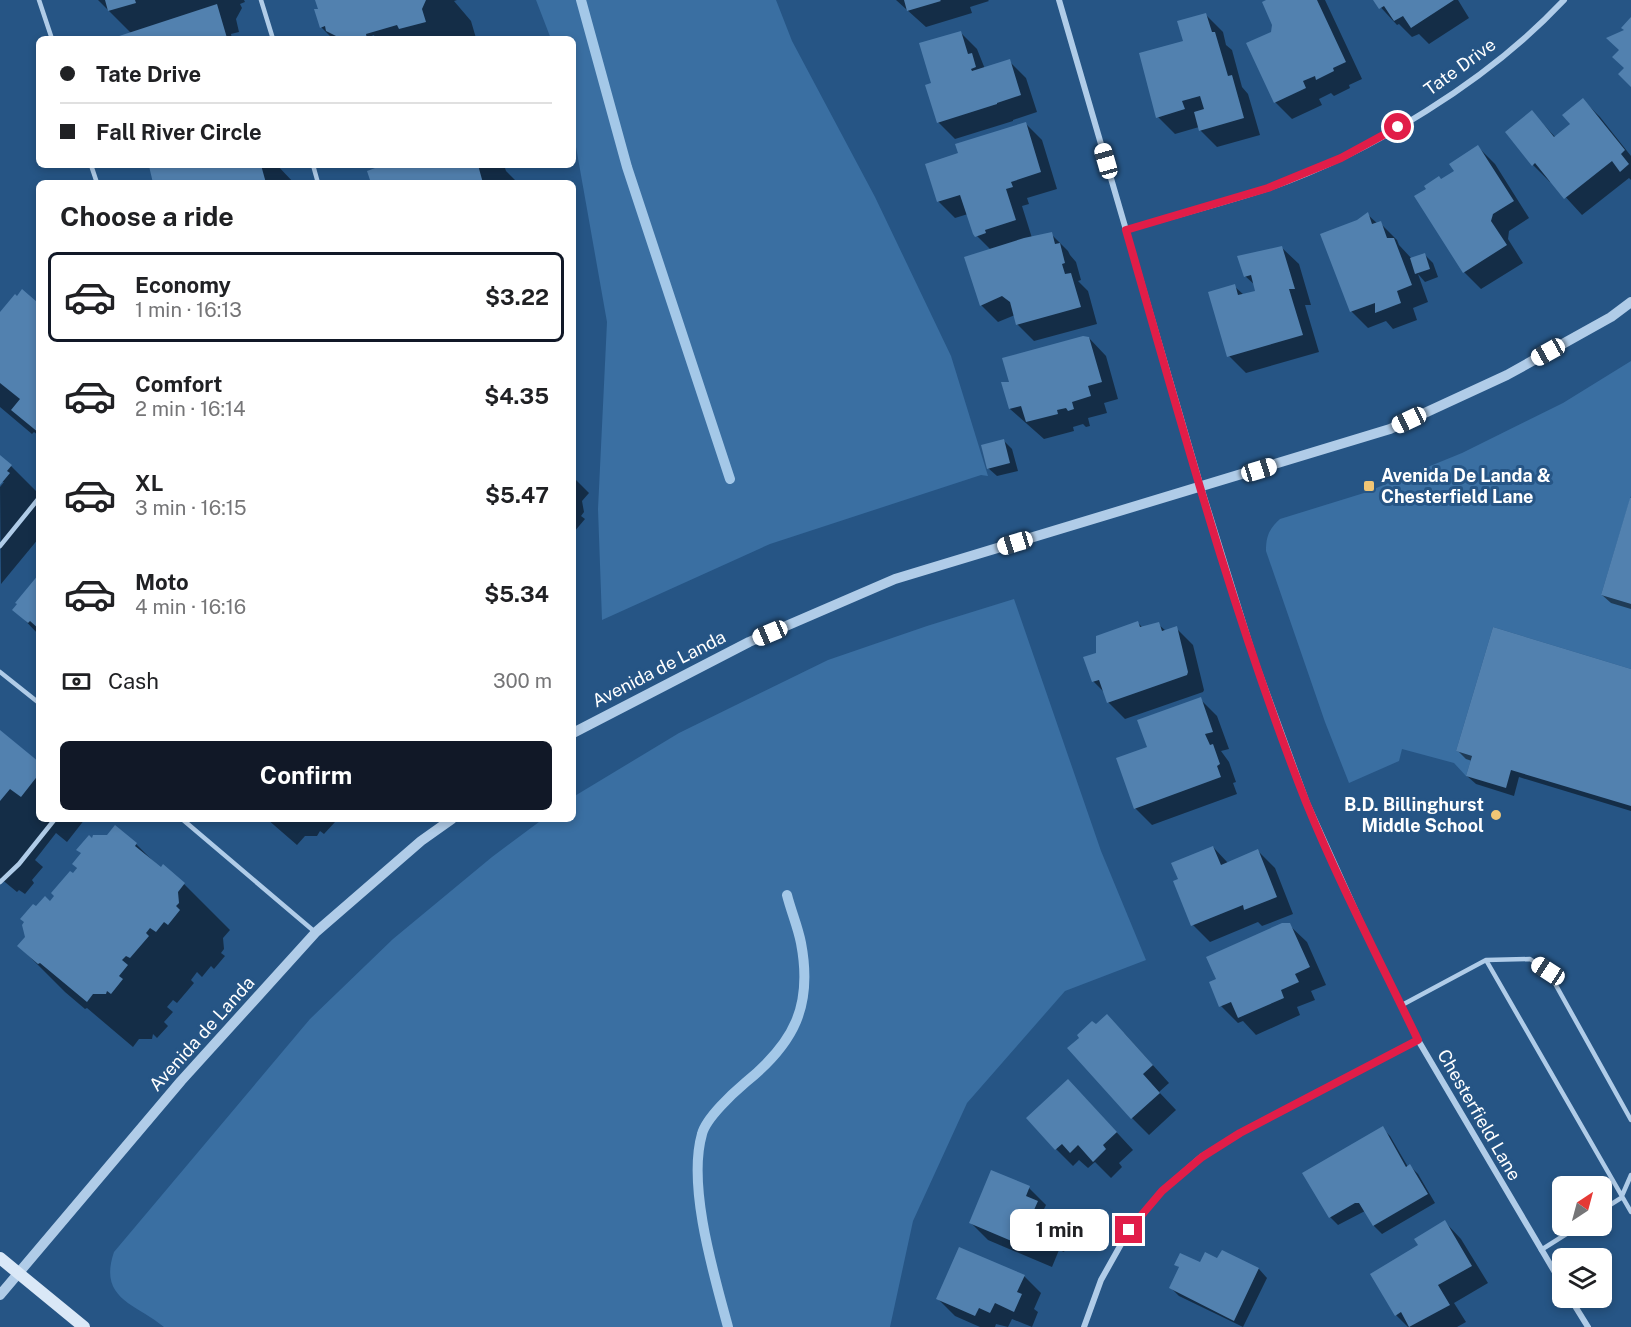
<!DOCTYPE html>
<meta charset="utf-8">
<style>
body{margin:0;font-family:"Public Sans",sans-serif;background:#f6f6f6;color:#202124;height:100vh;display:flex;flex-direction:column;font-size:22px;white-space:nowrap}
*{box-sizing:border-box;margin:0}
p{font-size:20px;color:#757577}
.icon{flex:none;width:33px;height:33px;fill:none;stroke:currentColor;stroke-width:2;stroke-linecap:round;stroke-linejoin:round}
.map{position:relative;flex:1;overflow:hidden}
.side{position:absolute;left:36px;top:180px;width:540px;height:642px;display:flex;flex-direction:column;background:#fff;border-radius:9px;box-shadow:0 3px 9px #0003}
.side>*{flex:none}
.guide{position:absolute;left:36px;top:36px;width:540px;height:132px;border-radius:9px;box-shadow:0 3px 9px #0003;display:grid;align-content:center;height:132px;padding:0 24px;background:#fff}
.needle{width:39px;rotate:36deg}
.buttons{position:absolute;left:1552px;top:1176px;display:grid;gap:12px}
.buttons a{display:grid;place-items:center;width:60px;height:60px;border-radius:9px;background:#fff;box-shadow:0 3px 9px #0003;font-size:30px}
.end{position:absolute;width:27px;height:27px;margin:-14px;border:8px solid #e11d48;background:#fff;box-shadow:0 0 0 3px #fff}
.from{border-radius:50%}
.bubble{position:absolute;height:42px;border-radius:9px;background:#fff;box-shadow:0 3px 9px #0003;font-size:20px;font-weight:700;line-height:42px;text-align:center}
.car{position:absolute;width:18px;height:36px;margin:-18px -9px;border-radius:8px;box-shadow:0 0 4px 2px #0007;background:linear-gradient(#fff 24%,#345 0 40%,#fff 0 76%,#345 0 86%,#fff 0)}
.guide b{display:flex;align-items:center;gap:21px;height:57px;font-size:22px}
.guide b+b{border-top:2px solid #e0e0e0}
.guide i{width:15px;height:15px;background:#202124}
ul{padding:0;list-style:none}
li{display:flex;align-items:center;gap:18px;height:90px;margin:0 12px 9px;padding:0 12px;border:3px solid transparent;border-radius:9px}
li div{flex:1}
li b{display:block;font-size:22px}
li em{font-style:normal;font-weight:700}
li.current{border-color:#111827}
li>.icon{width:54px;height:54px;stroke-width:1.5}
h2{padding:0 24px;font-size:27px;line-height:72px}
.pay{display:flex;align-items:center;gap:15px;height:66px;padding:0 24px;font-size:22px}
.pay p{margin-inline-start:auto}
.action{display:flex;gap:12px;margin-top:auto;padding:12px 24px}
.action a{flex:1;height:69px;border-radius:9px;background:#111827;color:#fff;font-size:24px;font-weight:700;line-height:69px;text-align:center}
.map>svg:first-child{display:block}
.green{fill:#3a6fa2}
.shadow{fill:#0007}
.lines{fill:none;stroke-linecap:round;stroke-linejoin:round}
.stream{stroke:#a4c8e8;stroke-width:10}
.building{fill:#5281af}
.service{stroke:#b0cce8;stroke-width:4.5}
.minor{stroke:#b0cce8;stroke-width:6}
.tertiary{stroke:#b0cce8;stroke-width:10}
.secondary{stroke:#dae8f7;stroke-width:12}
.route{stroke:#e11d48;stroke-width:8}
.poi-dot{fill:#f1c675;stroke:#265585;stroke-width:2}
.labels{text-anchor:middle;stroke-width:6;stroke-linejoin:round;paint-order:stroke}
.street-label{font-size:18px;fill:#fff;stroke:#265585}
.poi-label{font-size:18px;font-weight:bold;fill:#fff;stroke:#265585;text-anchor:start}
</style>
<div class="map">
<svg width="1631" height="1327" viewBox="0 0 1631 1327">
<rect width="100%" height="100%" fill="#265585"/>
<path class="green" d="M536,0H776L792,41L875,197L951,356L988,476L981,475L770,544L602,620L598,509L607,322L573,130V39H551Z
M1631,361V496L1601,595L1631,604V669L1493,627L1456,751L1472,756L1466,776L1454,763L1402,749L1399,761L1349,783L1325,722L1266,551C1266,536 1269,529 1280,519L1364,493L1462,453L1563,403Z
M1014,599L1101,851L1146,960L1065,991L967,1103L913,1221L890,1327H164C135,1303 98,1299 114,1252L310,1019L393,939L492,857L543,819H573V797L679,733L828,660L927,626Z"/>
<path class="shadow" d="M98,0H244L245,2L240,4L242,8L236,19L239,32L231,34L232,39H113L131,33Z
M317,0H457L454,1L471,21L476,38L372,39L375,38L374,35L364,39H333L321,27Z
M896,0H988L989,1L970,7L972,13L926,27Z
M1269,0H1325L1362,79L1349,85L1350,88L1334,96L1331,93L1319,99L1322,105L1292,119L1275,102L1272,33L1274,25Z
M1374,0H1458L1469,18L1429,44L1419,34L1412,37L1399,24L1397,25Z
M1206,15L1223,32L1226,45L1232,50L1242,87L1248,94L1260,135L1217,147L1200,130L1199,127L1175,134L1158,117Z
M960,32L977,49L985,69L1009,61L1026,78L1037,112L1013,120V121L955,139L938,122L933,84Z
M1583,100L1600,117L1631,156V180L1629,178L1582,215L1551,181L1550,182L1533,165L1507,132L1532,112L1556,138L1572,124Z
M1025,123L1042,140L1057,189L1027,198L1029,204L1022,206L1032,238L1051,234L1068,251L1070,255L1076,262L1081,280L1078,281L1088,291L1097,324L1034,341L1017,324L1015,315L998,322L981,305L991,250L974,233L968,214L955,218L938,201L960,154Z
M1478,147L1495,164L1529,218L1509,231L1508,239L1523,263L1481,289L1464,272L1428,189L1456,171Z
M156,165H192L194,167L201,165H277L294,183H155L151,167Z
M376,165H509L505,168L506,171L518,183H372L377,170Z
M1367,214L1378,224L1380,223L1397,240L1399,245L1412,259L1425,255L1433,263L1438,277L1425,282L1418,274L1428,302L1413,308L1417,320L1393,329L1386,321L1368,328L1351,311L1358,222Z
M1281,247L1299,264L1311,305H1305L1319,352L1246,373L1229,356L1234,286L1244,295L1257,292L1256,286L1245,276Z
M39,308V436L34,432L32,434L0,407V314Z
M1089,338L1106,356L1118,399L1104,403L1107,413L1088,418L1090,426L1086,427L1083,424L1073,427L1074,431L1044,439L1010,409L1011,384Z
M1004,441L1012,449L1018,471L997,476L988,468Z
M0,458L11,466L39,494V538L1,584L0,487L4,482H0Z
M573,477L589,493L582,501L584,512L581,516L585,519L574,532Z
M1631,501V609L1611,603L1602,595Z
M39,576V635L15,610Z
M1138,623L1143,628L1158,624L1166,631L1176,628L1193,645L1204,690L1203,692L1125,719L1108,702L1106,694L1093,681Z
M1631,670V811L1519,777L1514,796L1476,784L1467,776L1472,761L1466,759L1457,750Z
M1200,699L1217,716L1229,749L1221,751L1229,762L1236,782L1233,783L1237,794L1152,825L1135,808Z
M0,732L39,764V819H85L67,842L56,833L35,860L43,867L32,880L34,883L25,894L19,890L17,892L0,878Z
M267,819H332L335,822L324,834L320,831L317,836H305L297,845Z
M93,841L136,844L161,869L184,884L230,930L223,938L224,949L221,953L225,956L214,969L211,966L202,977L197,972L191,980L194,983L177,1003L173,1000L167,1007L173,1012L164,1022L168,1026L157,1038L153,1034L152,1039H139L133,1047L87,1008L85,1009L65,992L19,946L27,937L36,909L50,903L73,875Z
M1213,847L1228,863L1258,851L1275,868L1293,914L1262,926L1258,922L1210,942L1193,925L1180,879Z
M1289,925L1307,942L1326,985L1311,991L1315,1000L1297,1007L1300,1015L1256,1035L1243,1021L1238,1023L1221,1006L1218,979Z
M1124,1033L1169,1083L1159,1092L1176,1110L1149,1135L1132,1118Z
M1085,1098L1133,1150L1119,1163L1122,1167L1111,1178L1095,1162L1088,1168L1079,1160L1073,1166L1056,1149Z
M1382,1128L1390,1136L1408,1167L1410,1166L1418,1174L1435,1203L1382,1234L1374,1226L1365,1211L1338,1225L1330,1217Z
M1029,1188L1046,1205L1044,1209L1071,1237L1064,1252L1059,1250L1052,1267L988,1240L971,1223Z
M1445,1222L1461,1239L1488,1283L1454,1303L1466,1322L1457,1327H1408L1396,1315L1420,1246Z
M1222,1252L1259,1269L1267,1278L1243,1327L1179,1296L1170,1287L1180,1268L1176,1264H1201L1218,1260Z
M1024,1276L1041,1293L1034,1309L1038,1312L1032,1327L1012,1319L1008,1327L996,1324L995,1327H980L955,1316L938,1299Z"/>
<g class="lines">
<path class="stream" d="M581,0L627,167L730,479
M728,1327C714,1275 687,1186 702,1134C706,1118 733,1093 746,1082C794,1043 813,1006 801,943C798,927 791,911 787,895"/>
</g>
<path class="building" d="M105,0H135L136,3L108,11Z
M315,0H426L422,9L426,22L399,29L397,25L366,34L367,39H337L336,36L326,31L325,26L320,28L314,9H318Z
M904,0H940L941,1L907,11Z
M1266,0H1317L1346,62L1333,68L1334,71L1316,80L1315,76L1303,81L1306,88L1274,103L1246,43L1271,32L1272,25L1262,2Z
M1373,0H1454L1411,28L1403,16L1394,21L1384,6L1379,9Z
M217,4L227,38L110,39Z
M1206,13L1212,32H1215L1228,76L1232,75L1244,118L1199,131L1194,112L1204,109L1200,96L1182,101L1185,109L1156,118L1139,53L1183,41L1177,21Z
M1631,17V87L1618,74L1624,68L1612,57L1619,50L1606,38L1624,30L1621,28Z
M961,31L968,54L972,53L976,67L971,69L972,71L1010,59L1021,95L997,103V104L937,123L925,85L931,83L919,43Z
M1583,98L1625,150L1621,154L1629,164L1620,172L1612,161L1564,199L1535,163L1532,166L1505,132L1532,110L1554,137L1570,124L1562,115Z
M1026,122L1041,172L1011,182L1013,187L1006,189L1016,220L985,230L986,233L975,237L973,234L960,195L937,202L925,164L958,153L955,144Z
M1478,145L1514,201L1493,214L1491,221L1507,245L1463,273L1414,196L1426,189L1424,186L1439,176L1441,179L1454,171L1449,164Z
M186,165L187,168L196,165H261L266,183H153L149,166Z
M374,165H478L483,183H371L367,171L375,168Z
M1368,212L1372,224L1381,221L1387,238H1394L1412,285L1397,291L1401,303L1375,313V303L1350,312L1320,234L1357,220Z
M1052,232L1055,244L1060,243L1065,263L1062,264L1065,274L1071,273L1081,307L1016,325L1010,302L1002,296L980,306L964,257L1024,238Z
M1282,246L1295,289H1289L1303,335L1227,357L1208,292L1235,284L1238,295L1255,291L1251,275L1244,277L1237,256Z
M1425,253L1430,269L1415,274L1410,258Z
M22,289L37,302L36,304L39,307V433L11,410L20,399L0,383V312L15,294L17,296Z
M1083,336L1089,337L1102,382L1088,386L1091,396L1072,402L1074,409L1068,411L1066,408L1057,410L1058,414L1026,422L1021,406L1009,409L1001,382H1009L1002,358Z
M1004,439L1010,463L987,469L981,445Z
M0,455L12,465L7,471L10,473L0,485Z
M1630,498H1631V604L1601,595Z
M39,574V629L30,621L28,623L12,610L17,604L15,603Z
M1138,621L1140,627L1159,622L1162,631L1177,626L1188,672L1187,675L1107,703L1099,680L1092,682L1083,657L1096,653V636Z
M1493,627L1631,669V806L1511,770L1506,788L1466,776L1472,756L1456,751Z
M1201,697L1213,732L1205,734L1210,745L1213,744L1220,764L1217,766L1221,777L1134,809L1116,758L1147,747L1137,720Z
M0,730L39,762V774L21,797L10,789L0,801Z
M115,825L137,843L135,846L161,867L163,864L185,883L178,892L179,903L176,906L180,910L168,925L164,922L156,932L150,928L146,933L149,936L130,958L126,956L122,960L128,965L119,976L123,979L111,994L107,991L106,994H93L87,1002L40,963L38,964L17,946L25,937L22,925L24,922L20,919L33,904L36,906L45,896L50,901L54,896L51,893L70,871L73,873L77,868L72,864L81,853L76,850L89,835L92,838L93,835H107Z
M1213,846L1221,865L1258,849L1277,897L1244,910L1243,905L1191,926L1173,881L1178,879L1171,863Z
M1282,923H1290L1310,967L1295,974L1299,982L1281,990L1284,998L1238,1018L1231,1002L1219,1007L1209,982L1216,979L1206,957Z
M1107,1014L1153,1065L1143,1074L1160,1093L1131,1119L1067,1048L1079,1038L1077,1035L1092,1021L1096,1024Z
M1068,1079L1117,1132L1103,1145L1106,1149L1093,1162L1078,1145L1070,1153L1062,1144L1055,1150L1026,1118Z
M1383,1126L1406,1167L1410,1164L1428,1194L1373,1226L1359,1203H1355L1329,1218L1302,1173Z
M991,1170L1030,1186L1026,1196L1038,1201L1034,1210L1055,1219L1047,1237L1042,1234L1035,1251L969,1223Z
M1445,1220L1472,1266L1438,1285L1450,1305L1409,1327L1401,1312L1395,1316L1370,1274L1418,1245L1414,1239Z
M959,1247L1025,1275L1017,1292L1022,1294L1014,1312L995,1303L990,1313L979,1308L975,1316L936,1299Z
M1222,1250L1259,1268L1234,1321L1169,1288L1179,1267L1174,1265L1180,1253L1200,1262L1205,1252L1217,1258Z"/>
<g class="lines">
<path class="service" d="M39,0L52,39
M261,0L273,39
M91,165L97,183
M313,165L318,183
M0,546L39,498
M0,672L39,703
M182,819L315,932
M0,882L19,864L55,819
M1486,960L1631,1212
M1402,1005L1486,960L1530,959L1548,971L1631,1120
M1602,1210L1621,1198L1631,1175
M1541,1250L1579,1226"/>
<path class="minor" d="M1059,0L1201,487L1254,658L1307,803L1362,925L1418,1040L1563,1286
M1126,230C1173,216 1220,204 1266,189C1371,153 1489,80 1564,0
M1570,1298L1588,1327
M1084,1327L1101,1280L1129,1230L1162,1191L1201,1157L1240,1133L1418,1040"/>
<path class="tertiary" d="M573,733L749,642L895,579L1390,429L1507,375L1611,317L1631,302
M0,1295L181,1081L316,932L421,841L452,819"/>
<path class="secondary" d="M0,1258L84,1327"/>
</g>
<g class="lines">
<path class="route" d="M1129,1230L1162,1191L1202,1157L1240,1133L1418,1040C1380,961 1339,883 1306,802C1233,616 1181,422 1126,230L1268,188L1341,158L1398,127"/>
</g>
<g class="poi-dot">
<rect x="1363" y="480" width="12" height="12" rx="3"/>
<circle cx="1496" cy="815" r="6"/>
</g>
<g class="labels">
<g class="street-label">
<text transform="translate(1460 67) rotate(-36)" y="6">Tate Drive</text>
<text transform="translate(659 669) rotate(-27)" y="6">Avenida de Landa</text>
<text transform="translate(202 1034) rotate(-48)" y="6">Avenida de Landa</text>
<text transform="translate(1479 1115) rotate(60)" y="6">Chesterfield Lane</text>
</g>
<g class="poi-label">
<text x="1381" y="482">Avenida De Landa &amp;<tspan x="1381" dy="21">Chesterfield Lane</tspan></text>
<text x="1484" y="811" text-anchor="end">B.D. Billinghurst<tspan x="1484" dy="21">Middle School</tspan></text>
</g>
</g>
</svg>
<div class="buttons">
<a><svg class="needle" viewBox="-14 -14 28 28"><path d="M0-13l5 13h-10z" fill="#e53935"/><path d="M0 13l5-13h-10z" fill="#757577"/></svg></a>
<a><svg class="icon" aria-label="layers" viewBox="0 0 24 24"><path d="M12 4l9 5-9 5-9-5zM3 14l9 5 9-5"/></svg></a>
</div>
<i class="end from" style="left:1398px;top:127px"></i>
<i class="end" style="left:1129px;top:1230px"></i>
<div class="bubble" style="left:1010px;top:1209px;width:99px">1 min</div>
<i class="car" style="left:1106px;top:161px;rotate:344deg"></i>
<i class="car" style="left:1548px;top:352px;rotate:241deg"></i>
<i class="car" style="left:1409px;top:420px;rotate:245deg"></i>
<i class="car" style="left:1259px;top:470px;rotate:73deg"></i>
<i class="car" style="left:1015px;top:543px;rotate:253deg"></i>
<i class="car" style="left:770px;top:633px;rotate:247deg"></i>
<i class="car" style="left:1548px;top:971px;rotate:303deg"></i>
<div class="guide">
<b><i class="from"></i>Tate Drive</b>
<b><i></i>Fall River Circle</b>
</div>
<section class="side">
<h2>Choose a ride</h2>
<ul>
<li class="current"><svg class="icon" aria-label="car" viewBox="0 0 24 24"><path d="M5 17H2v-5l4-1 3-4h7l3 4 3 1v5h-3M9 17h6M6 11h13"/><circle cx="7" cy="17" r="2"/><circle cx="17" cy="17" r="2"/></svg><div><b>Economy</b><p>1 min · 16:13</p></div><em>$3.22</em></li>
<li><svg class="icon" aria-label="car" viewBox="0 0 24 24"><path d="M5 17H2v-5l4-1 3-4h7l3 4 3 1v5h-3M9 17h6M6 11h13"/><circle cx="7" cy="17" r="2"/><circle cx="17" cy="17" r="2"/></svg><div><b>Comfort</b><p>2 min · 16:14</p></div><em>$4.35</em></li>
<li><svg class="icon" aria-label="car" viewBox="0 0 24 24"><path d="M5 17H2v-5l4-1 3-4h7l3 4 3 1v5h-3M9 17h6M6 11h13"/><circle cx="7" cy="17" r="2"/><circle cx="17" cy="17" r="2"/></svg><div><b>XL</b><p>3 min · 16:15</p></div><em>$5.47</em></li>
<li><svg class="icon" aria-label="car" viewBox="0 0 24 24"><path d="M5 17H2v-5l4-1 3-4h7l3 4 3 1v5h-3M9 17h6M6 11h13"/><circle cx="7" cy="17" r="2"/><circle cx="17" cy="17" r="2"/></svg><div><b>Moto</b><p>4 min · 16:16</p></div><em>$5.34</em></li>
</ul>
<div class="pay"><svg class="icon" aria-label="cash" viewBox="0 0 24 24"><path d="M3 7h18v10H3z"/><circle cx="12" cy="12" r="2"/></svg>Cash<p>300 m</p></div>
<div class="action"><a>Confirm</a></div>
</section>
</div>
